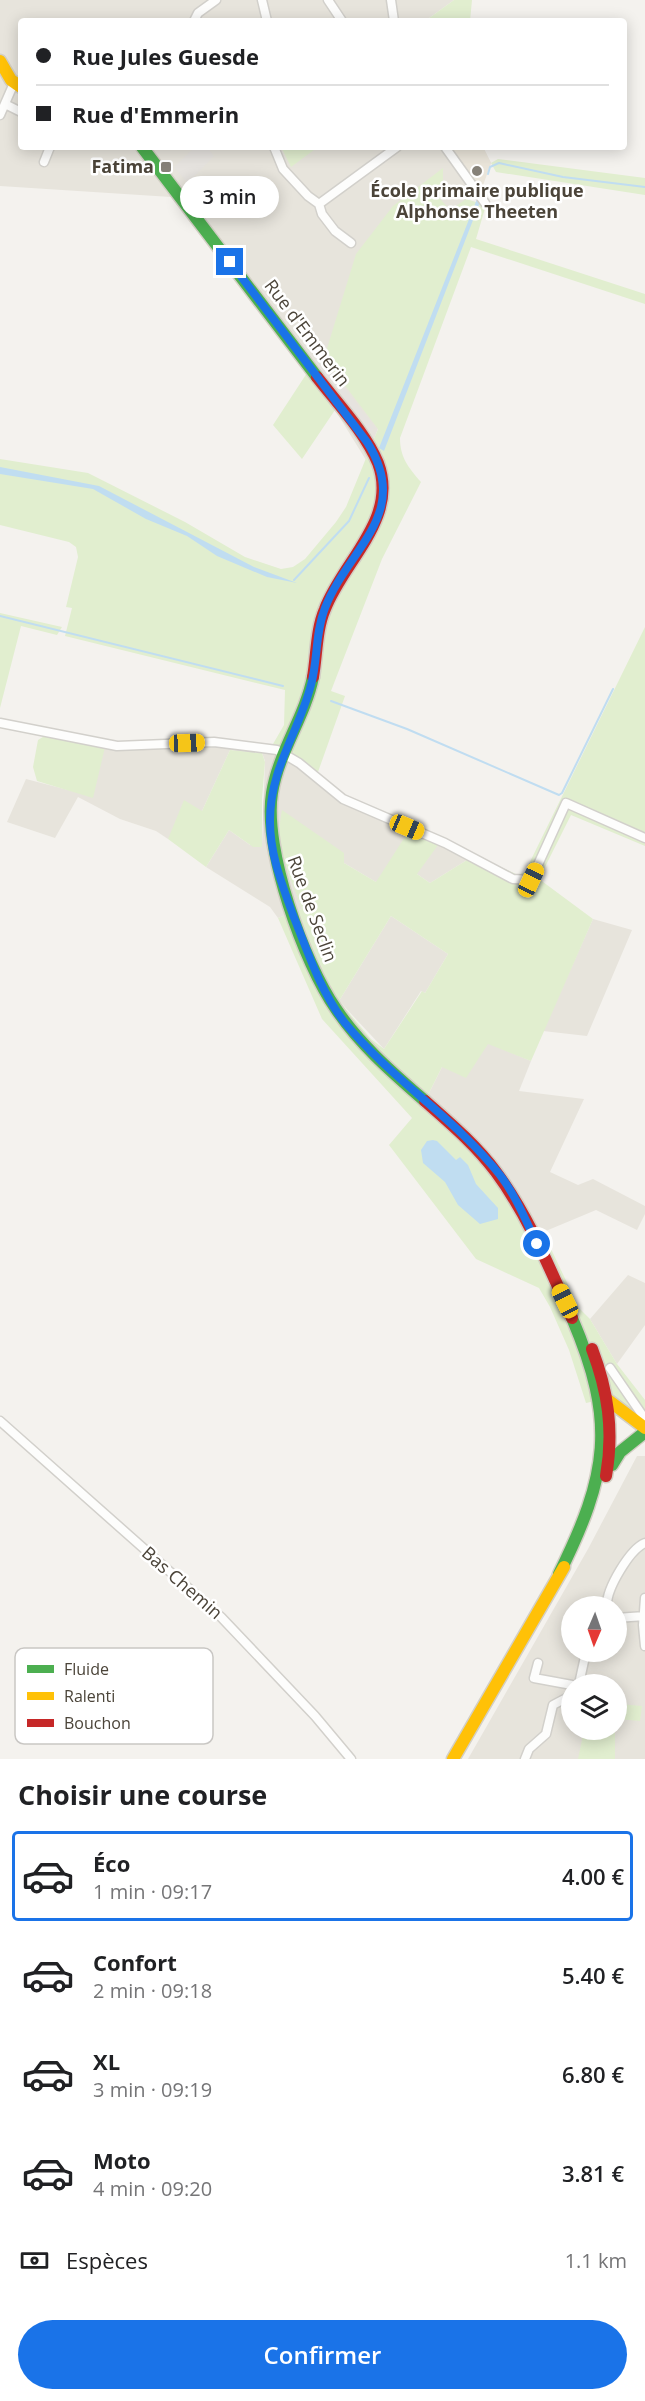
<!DOCTYPE html>
<html lang="fr">
<meta charset="utf-8">
<style>
body{margin:0;font-family:"Open Sans",sans-serif;background:#f2f2f2;color:#202124;height:100vh;display:flex;flex-direction:column;font-size:22px;white-space:nowrap}
*{box-sizing:border-box;margin:0}
p{font-size:20px;color:#757577}
.icon{flex:none;width:33px;height:33px;fill:none;stroke:currentColor;stroke-width:2;stroke-linecap:round;stroke-linejoin:round}
.map{position:relative;height:1759px;overflow:hidden}
.details{display:flex;flex-direction:column;background:#fff;flex:1}
.details>*{flex:none}
.guide{position:absolute;left:18px;top:18px;width:609px;height:132px;border-radius:6px;box-shadow:0 3px 15px #0003;display:grid;align-content:center;height:132px;padding:0 18px;background:#fff}
.needle{width:39px;rotate:182deg}
.tools{position:absolute;left:561px;top:1596px;display:grid;gap:12px}
.tools a{display:grid;place-items:center;width:66px;height:66px;border-radius:50%;background:#fff;box-shadow:0 3px 15px #0003;font-size:30px}
.end{position:absolute;width:27px;height:27px;margin:-14px;border:8px solid #1a73e8;background:#fff;box-shadow:0 0 0 3px #fff}
.from{border-radius:50%}
.bubble{position:absolute;height:42px;border-radius:21px;background:#fff;box-shadow:0 3px 15px #0003;font-size:20px;font-weight:600;line-height:42px;text-align:center}
.car{position:absolute;width:18px;height:36px;margin:-18px -9px;border-radius:8px;box-shadow:0 0 4px 2px #0007;background:linear-gradient(#f5c518 24%,#345 0 40%,#f5c518 0 76%,#345 0 86%,#f5c518 0)}
.guide b{display:flex;align-items:center;gap:21px;height:57px;font-size:22px}
.guide b+b{border-top:2px solid #e0e0e0}
.guide i{width:15px;height:15px;background:#202124}
ul{padding:0;list-style:none}
li{display:flex;align-items:center;gap:18px;height:90px;margin:0 12px 9px;padding:0 6px;border:3px solid transparent;border-radius:6px}
li div{flex:1}
li b{display:block;font-size:22px}
li em{font-style:normal;font-weight:600}
li.on{border-color:#1a73e8}
li>.icon{width:54px;height:54px;stroke-width:1.5}
h2{padding:0 18px;font-size:27px;line-height:72px}
.pay{display:flex;align-items:center;gap:15px;height:66px;padding:0 18px;font-size:22px}
.pay p{margin-inline-start:auto}
.primary-button{display:flex;gap:12px;margin-top:auto;padding:12px 18px}
.primary-button a{flex:1;height:69px;border-radius:36px;background:#1a73e8;color:#fff;font-size:24px;font-weight:600;line-height:69px;text-align:center}
.map>svg:first-child{display:block}
.residential{fill:#e7e4dc;fill-rule:evenodd}
.education{fill:#eae5da}
.green{fill:#e1eecf;fill-rule:evenodd}
.parking{fill:#e6e3df}
.water{fill:#c0ddf1}
.lines{fill:none;stroke-linecap:round;stroke-linejoin:round}
.stream{stroke:#c0ddf1;stroke-width:2}
.street-casing{stroke:#d2d0cb;stroke-width:11}
.fast-casing{stroke:#d3cfc5;stroke-width:15}
.slow-casing{stroke:#d3cfc5;stroke-width:15}
.jam-casing{stroke:#d3cfc5;stroke-width:15}
.street{stroke:#fdfdfc;stroke-width:8}
.fast{stroke:#4caf50;stroke-width:12}
.slow{stroke:#ffc107;stroke-width:12}
.jam{stroke:#c62828;stroke-width:12}
.route{stroke:#1a73e8;stroke-width:8}
.poi-dot{fill:#868178;stroke:#fff;stroke-width:2}
.labels{text-anchor:middle;stroke-width:5;stroke-linejoin:round;paint-order:stroke}
.poi-label{font-size:18px;font-weight:bold;fill:#4b4439;stroke:#fff;text-anchor:end}
.street-label{font-size:18px;fill:#4b4439;stroke:#fff}
.key{fill:#fff;stroke:#c9c7c4;stroke-width:1.5}
.key-label{font-size:16px;fill:#4b4439}
</style>
<div class="map">
<svg width="645" height="1759" viewBox="0 0 645 1759">
<rect width="100%" height="100%" fill="#f4f2ee"/>
<path class="residential" d="M0,0H454L425,21H21V147H483L491,163L474,199H466L366,460L335,410L171,197L0,186Z
M106,741L273,744L295,755L344,795L475,855L430,883L417,874L376,882L344,863L281,851L302,909L278,918L270,907L206,867L229,830L250,845L262,844L265,761L262,753L230,750L202,811L168,839L156,831L120,819L78,797L55,838L7,822L26,779L76,792Z
M391,916L448,954L425,993L421,991L384,1049L339,1001Z
M593,919L632,930L587,1036L543,1031Z
M488,1043L531,1061L519,1091L584,1099L550,1172L578,1185L593,1179L645,1206V1214L637,1230L596,1210L529,1238L423,1105L442,1067Z
M628,1275L645,1283V1325L617,1364L590,1319Z
M637,1456H645V1759H468L588,1549ZM572,1606H616V1652H572ZM572,1684H616V1730H572Z"/>
<path class="education" d="M449,147H483L491,163L480,194Z"/>
<path class="green" d="M454,0H472L470,21H425Z
M281,147H318L291,167Z
M498,159L645,178V195L496,172L491,163Z
M443,168V183L434,192L450,210L466,199L486,205L476,239L645,294V304L471,247L400,438C400,458 409,468 421,482L382,559L331,691L345,696L318,772L295,755L273,744L284,725L285,690L65,636L72,608L66,607L78,557L76,547L69,542L0,525V459L88,473L185,522L245,557L281,569L293,567L305,559L336,522L346,507L378,429L324,358L356,254L393,206Z
M307,373L335,410L302,459L273,425Z
M0,613L62,627L57,635L21,626L0,708Z
M645,627V846L571,815L539,879L593,919L531,1061L488,1044L466,1078L442,1067L423,1105L479,1157L503,1189L529,1238L543,1232L579,1308L590,1319L617,1364L645,1400V1419L595,1401L586,1403L569,1350L550,1307L539,1288L476,1259L389,1145L412,1118L322,1019L278,918L302,909C290,876 274,846 282,810L344,853V863L376,882L408,832L438,845L417,874L430,883L475,855L518,875L525,872ZM391,916L448,954L425,993L422,991L384,1049L371,1039L339,1001Z
M46,735L105,747L93,798L37,781L33,767L38,740Z
M230,750L262,753L265,762L262,798V847H253L229,830L206,867L168,839L184,800L202,811Z
M620,1704L642,1706L640,1721L617,1719V1705Z
M584,1730H615V1759H578Z"/>
<path class="parking" d="M195,147H207L214,156L188,183L174,167Z
M320,356L375,428L368,433L313,361Z"/>
<path class="water" d="M477,199L480,202L384,451L379,448Z
M0,467L99,486L254,567L297,583L267,577L217,556L187,536L146,519L93,489L0,474Z
M433,1140L437,1141L456,1160L460,1157L468,1165L476,1184L498,1208V1219L480,1224L458,1205L445,1182L423,1163L421,1150L427,1141Z"/>
<g class="lines">
<path class="stream" d="M488,174L490,167L499,163L563,177L645,187
M294,580L349,521L369,478
M0,616L283,686
M331,701L407,729L559,795L562,793L613,689"/>
<defs>
<path id="street" d="M262,0L267,21
M328,0L342,21
M391,0L394,21
M194,21L198,13L216,0
M5,104L21,112
M0,115L14,83
M274,147L283,169L308,196L319,204L322,214L335,231L351,243
M445,147L485,203
M44,162L50,147
M319,204L397,147
M0,723L117,746L214,742L277,750L299,763L343,799L445,843L513,879L531,880L566,803L645,838
M610,1368L645,1419
M0,1421L221,1617L315,1716L351,1759
M645,1598L643,1625L645,1646
M607,1606C606,1589 630,1549 645,1543
M616,1618L645,1616
M538,1663L534,1678L572,1685
M579,1684L586,1652
M525,1759L529,1749L546,1734L553,1705L572,1695"/>
<path id="fast" d="M142,147L317,377
M313,677C305,717 279,751 272,793C263,849 304,963 336,1009C360,1045 393,1073 425,1101
M612,1465L620,1452L645,1432
M559,1574C608,1475 617,1423 572,1318"/>
<path id="slow" d="M0,61L11,80L21,87
M608,1400L645,1428
M453,1759L564,1567"/>
<path id="jam" d="M313,677C317,654 316,630 325,609C343,561 399,519 378,463C365,432 337,403 317,377
M425,1101C450,1123 476,1145 496,1172C528,1215 550,1269 572,1318
M592,1349C608,1391 614,1431 606,1476"/>
</defs>
<use href="#street" class="street-casing"/>
<use href="#fast" class="fast-casing"/>
<use href="#slow" class="slow-casing"/>
<use href="#jam" class="jam-casing"/>
<use href="#street" class="street"/>
<use href="#fast" class="fast"/>
<use href="#slow" class="slow"/>
<use href="#jam" class="jam"/>
</g>
<g class="lines">
<path class="route" d="M230,262L367,442C413,514 348,548 325,608C315,633 318,660 311,685C298,734 270,768 270,821C270,855 282,884 293,915C308,952 320,991 345,1023C391,1079 455,1118 500,1175C516,1196 526,1221 537,1244"/>
</g>
<g class="poi-dot">
<rect x="160" y="161" width="12" height="12" rx="3"/>
<circle cx="477" cy="171" r="6"/>
</g>
<g class="labels">
<g class="poi-label">
<text x="154" y="173">Fatima</text>
<text x="477" y="197" text-anchor="middle">École primaire publique<tspan x="477" dy="21">Alphonse Theeten</tspan></text>
</g>
<g class="street-label">
<text transform="translate(307 333) rotate(53)" y="6">Rue d'Emmerin</text>
<text transform="translate(312 909) rotate(70)" y="6">Rue de Seclin</text>
<text transform="translate(182 1583) rotate(41)" y="6">Bas Chemin</text>
</g>
</g>
<rect x="15" y="1648" width="198" height="96" rx="9" class="key"/>
<rect x="27" y="1665" width="27" height="8" fill="#4caf50"/>
<rect x="27" y="1692" width="27" height="8" fill="#ffc107"/>
<rect x="27" y="1719" width="27" height="8" fill="#c62828"/>
<g class="key-label">
<text x="64" y="1675">Fluide</text>
<text x="64" y="1702">Ralenti</text>
<text x="64" y="1729">Bouchon</text>
</g>
</svg>
<div class="tools">
<a><svg class="needle" viewBox="-14 -14 28 28"><path d="M0-13l5 13h-10z" fill="#e53935"/><path d="M0 13l5-13h-10z" fill="#757577"/></svg></a>
<a><svg class="icon" aria-label="layers" viewBox="0 0 24 24"><path d="M12 4l9 5-9 5-9-5zM3 14l9 5 9-5"/></svg></a>
</div>
<i class="end from" style="left:537px;top:1244px"></i>
<i class="end" style="left:230px;top:262px"></i>
<div class="bubble" style="left:180px;top:176px;width:99px">3 min</div>
<i class="car" style="left:187px;top:743px;rotate:88deg"></i>
<i class="car" style="left:407px;top:827px;rotate:113deg"></i>
<i class="car" style="left:531px;top:880px;rotate:25deg"></i>
<i class="car" style="left:565px;top:1301px;rotate:334deg"></i>
<div class="guide">
<b><i class="from"></i>Rue Jules Guesde</b>
<b><i></i>Rue d'Emmerin</b>
</div>
</div>
<section class="details">
<h2>Choisir une course</h2>
<ul>
<li class="on"><svg class="icon" aria-label="car" viewBox="0 0 24 24"><path d="M5 17H2v-5l4-1 3-4h7l3 4 3 1v5h-3M9 17h6M6 11h13"/><circle cx="7" cy="17" r="2"/><circle cx="17" cy="17" r="2"/></svg><div><b>Éco</b><p>1 min · 09:17</p></div><em>4.00 €</em></li>
<li><svg class="icon" aria-label="car" viewBox="0 0 24 24"><path d="M5 17H2v-5l4-1 3-4h7l3 4 3 1v5h-3M9 17h6M6 11h13"/><circle cx="7" cy="17" r="2"/><circle cx="17" cy="17" r="2"/></svg><div><b>Confort</b><p>2 min · 09:18</p></div><em>5.40 €</em></li>
<li><svg class="icon" aria-label="car" viewBox="0 0 24 24"><path d="M5 17H2v-5l4-1 3-4h7l3 4 3 1v5h-3M9 17h6M6 11h13"/><circle cx="7" cy="17" r="2"/><circle cx="17" cy="17" r="2"/></svg><div><b>XL</b><p>3 min · 09:19</p></div><em>6.80 €</em></li>
<li><svg class="icon" aria-label="car" viewBox="0 0 24 24"><path d="M5 17H2v-5l4-1 3-4h7l3 4 3 1v5h-3M9 17h6M6 11h13"/><circle cx="7" cy="17" r="2"/><circle cx="17" cy="17" r="2"/></svg><div><b>Moto</b><p>4 min · 09:20</p></div><em>3.81 €</em></li>
</ul>
<div class="pay"><svg class="icon" aria-label="cash" viewBox="0 0 24 24"><path d="M3 7h18v10H3z"/><circle cx="12" cy="12" r="2"/></svg>Espèces<p>1.1 km</p></div>
<div class="primary-button"><a>Confirmer</a></div>
</section>
